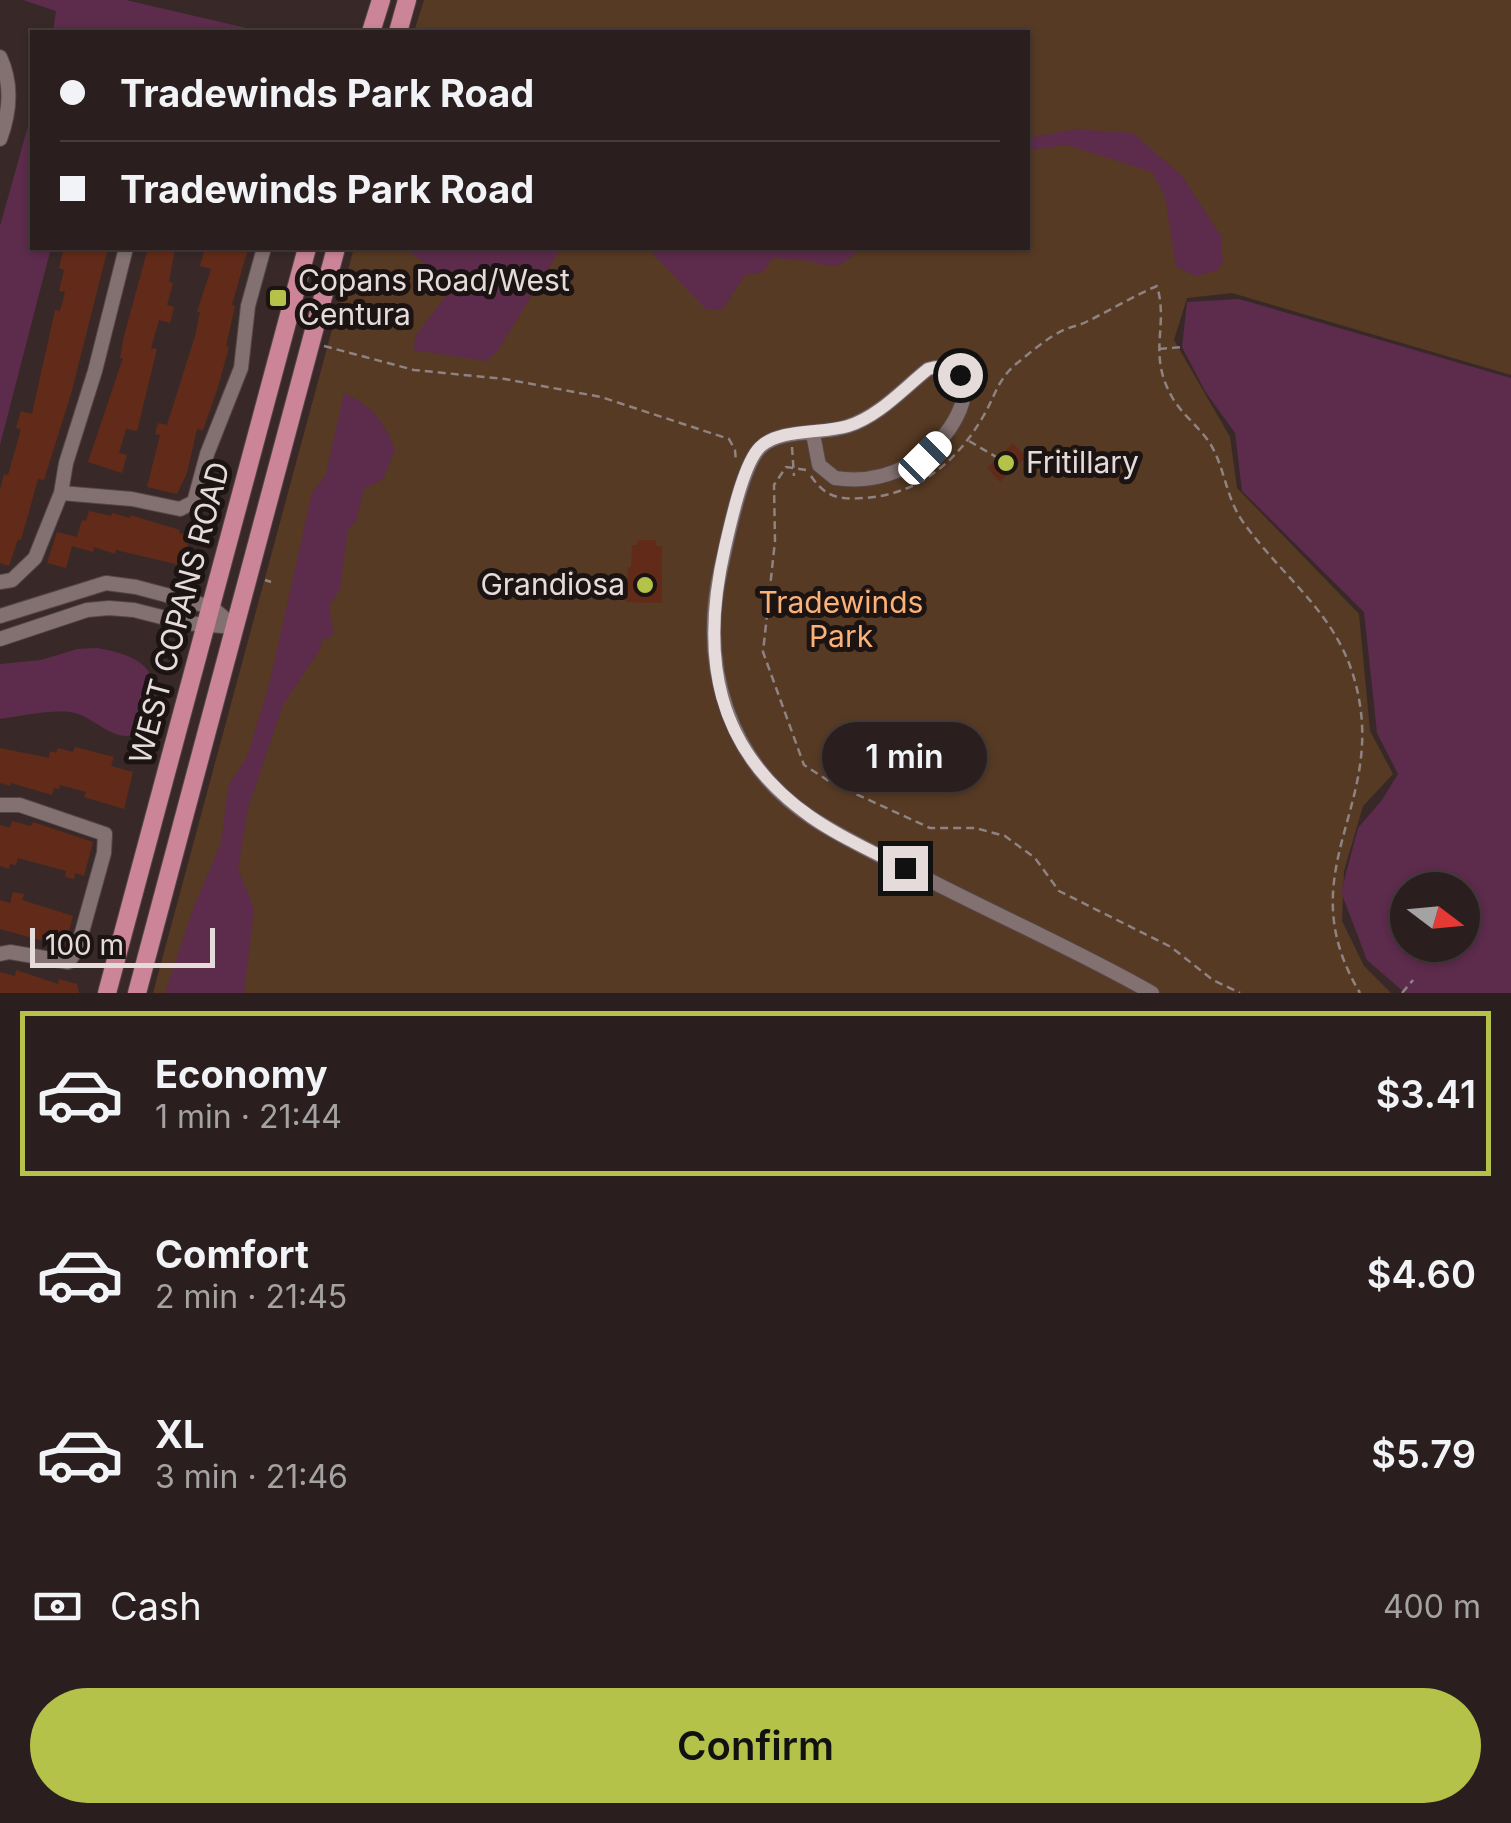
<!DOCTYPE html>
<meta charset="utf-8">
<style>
body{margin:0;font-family:Inter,sans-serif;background:#362c2b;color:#f1f3f6;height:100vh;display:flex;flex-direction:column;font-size:38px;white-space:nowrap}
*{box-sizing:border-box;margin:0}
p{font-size:32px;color:#a5a2a4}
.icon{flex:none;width:55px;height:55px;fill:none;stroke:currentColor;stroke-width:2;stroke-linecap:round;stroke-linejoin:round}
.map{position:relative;height:993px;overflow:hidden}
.details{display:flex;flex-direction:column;background:#2a1f1e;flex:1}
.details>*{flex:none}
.hud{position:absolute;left:30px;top:30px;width:1000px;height:220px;border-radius:0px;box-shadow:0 2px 8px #0004,0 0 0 2px #463d3c;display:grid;align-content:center;height:220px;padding:0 30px;background:#2a1f1e}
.needle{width:65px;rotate:106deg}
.controls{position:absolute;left:1390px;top:872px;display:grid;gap:20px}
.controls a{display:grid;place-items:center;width:90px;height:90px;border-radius:50%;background:#2a1f1e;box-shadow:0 2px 8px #0004,0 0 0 2px #463d3c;font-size:50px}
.scale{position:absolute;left:30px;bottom:25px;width:185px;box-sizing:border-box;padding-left:10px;border:5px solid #e6dbdb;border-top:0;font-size:28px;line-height:35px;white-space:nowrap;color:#e6dbdb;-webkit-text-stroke:8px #1b1413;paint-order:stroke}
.end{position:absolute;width:45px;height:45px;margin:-22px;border:12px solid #e6dbdb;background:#111;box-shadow:0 0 0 5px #111}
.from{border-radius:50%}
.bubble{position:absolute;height:70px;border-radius:35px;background:#2a1f1e;box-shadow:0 2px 8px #0004,0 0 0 2px #463d3c;font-size:32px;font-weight:600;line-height:70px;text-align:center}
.car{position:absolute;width:30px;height:60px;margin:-30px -15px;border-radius:12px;box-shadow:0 0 8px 2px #0007;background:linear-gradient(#fff 24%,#345 0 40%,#fff 0 76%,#345 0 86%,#fff 0)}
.hud b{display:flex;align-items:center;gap:35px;height:95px;font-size:38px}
.hud b+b{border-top:2px solid #463d3c}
.hud i{width:25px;height:25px;background:#f1f3f6}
ul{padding:18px 0 0;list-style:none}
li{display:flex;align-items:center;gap:30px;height:165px;margin:0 20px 15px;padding:0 10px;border:5px solid transparent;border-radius:0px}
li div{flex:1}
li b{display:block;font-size:38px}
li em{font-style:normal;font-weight:600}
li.selected{border-color:#b5c24a}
li>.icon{width:90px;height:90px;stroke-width:1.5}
.pay{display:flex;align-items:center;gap:25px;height:110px;padding:0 30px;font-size:38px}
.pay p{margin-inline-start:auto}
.primary-button{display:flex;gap:20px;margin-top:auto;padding:20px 30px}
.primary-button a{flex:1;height:115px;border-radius:60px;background:#b5c24a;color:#111;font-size:40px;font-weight:600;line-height:115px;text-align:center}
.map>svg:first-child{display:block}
.green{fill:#563a24}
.water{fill:#5d2b4c;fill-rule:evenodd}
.building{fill:#622b19}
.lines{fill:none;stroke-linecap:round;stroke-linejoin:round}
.minor-casing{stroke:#534646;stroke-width:16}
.major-casing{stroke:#534646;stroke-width:20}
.path{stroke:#8f8282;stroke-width:2.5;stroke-dasharray:8 5;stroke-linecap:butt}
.minor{stroke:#837070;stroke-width:14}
.major{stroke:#cc8598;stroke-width:18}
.route{stroke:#e6dbdb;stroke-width:12}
.poi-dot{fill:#b5c24a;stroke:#1b1413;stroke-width:4}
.labels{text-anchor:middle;stroke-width:10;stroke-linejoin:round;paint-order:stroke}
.poi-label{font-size:30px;fill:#e6dbdb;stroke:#1b1413;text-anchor:start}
.park-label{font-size:30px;fill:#fcb177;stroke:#1b1413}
.street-label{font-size:30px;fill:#e6dbdb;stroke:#1b1413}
</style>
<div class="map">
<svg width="1511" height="993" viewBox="0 0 1511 993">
<rect width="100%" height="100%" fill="#382928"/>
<path class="green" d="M424,0H1511V375L1232,293L1187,298L1174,340L1230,437L1237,488L1359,614L1370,731L1393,774L1363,806L1344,871L1342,921L1364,966L1391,993H153L354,248H1028V32H414Z"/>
<path class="water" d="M23,0H126L264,32H53L56,11Z
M32,112V248H51L0,445V226Z
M1076,129L1133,133L1182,176L1221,236L1223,262L1217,271L1195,276L1176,266L1165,197L1152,172L1067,145L1028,150V138Z
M405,248H561L498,350L487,361L413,350L416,335L449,292L436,272Z
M647,248H861C836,270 839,268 808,261C797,259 784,259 773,258L763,272L745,275L722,310L706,309Z
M1239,299L1511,378V993H1405L1367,960L1341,892L1358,828L1382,800L1398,774L1377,733L1364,612L1242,491L1235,433L1205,391L1182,347L1187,302ZM1408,890H1462V945H1408Z
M344,393C373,406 384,421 395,450L383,479L364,489L356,521L348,529L340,589L329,606L334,635L323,639L319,651L283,705L248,808L238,869L254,909L244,993H165L193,909L221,843L228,786L247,757L269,685L312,493L326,474Z
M97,648C113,651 134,655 146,668C161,684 158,729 134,735C110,741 93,715 70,712C47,710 22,716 0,719V664L41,660L77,649Z"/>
<path class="building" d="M64,248H108L71,394L44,480L38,479L21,540L18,539L9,566L0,563V490L4,474L8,475L21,429L16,428L21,411L32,414L55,310L60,311L65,292L59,291L64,270L59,268Z
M148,248H175L169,282L173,283L167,305L174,307L170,323L159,320L151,348L157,349L137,431L126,429L119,453L127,455L122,473L88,462L123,358H120L124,336Z
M205,248H248L232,305L235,306L226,346L229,347L218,387L203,430L197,429L187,473L177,494L147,487L160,435L155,434L158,423L167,425L195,336L200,312H197L211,269L200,266Z
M1013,443L1026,457L1000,482L987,468Z
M89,511L111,516L112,513L130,518V515L180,530L179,533L190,536L184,559L180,565L116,550L115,554L94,547L93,552L72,546L66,568L47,563L57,532L77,537L82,520L86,521Z
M638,540H656V546H662V603L626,602L628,567H631L632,545H637Z
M75,747L114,757L111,766L133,772L124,809L84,797L86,792L60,785L59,789L54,788L52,795L11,783V786L0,783V748L49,758L50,751L56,753L58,748L73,752Z
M12,821L31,826L33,822L93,842L84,876L75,873L74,879L65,877L66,871L18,858L16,865L10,864L9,869L0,866V825L10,828Z
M13,892L24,894L22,900L73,916L65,947L0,929V900L10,903Z
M16,970L58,984L59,979L77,984L79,993H0V972L15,976Z"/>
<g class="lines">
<defs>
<path id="minor" d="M0,57C13,85 10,112 0,139
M813,434L819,465L835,478C949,495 1007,347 928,369C903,389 879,416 848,426C823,435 781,428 761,447C742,464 727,541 721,568C699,666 728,764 815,820C851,843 891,861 929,880C1003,918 1080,952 1152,993
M61,493L132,499L180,509L194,502L207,454L241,368L248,306L264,248
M0,582L12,580L35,558L61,493L66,463L95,371L126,248
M0,616L106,583L136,587L211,607L235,627
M0,639L87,610L109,608L134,610L185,623L235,627
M0,805H20L105,834L104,853L77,950L68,962L10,952L0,954"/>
<path id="major" d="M371,32L381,0
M398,32L407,0
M107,993L307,248
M137,993L336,248"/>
</defs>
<use href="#minor" class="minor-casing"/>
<use href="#major" class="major-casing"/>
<path class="path" d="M324,346L414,370L505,379L601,397L729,439L735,450L736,462
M1159,349L1182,347
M969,441L998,458
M792,447L794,476
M806,470L786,467L774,485L775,541L763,652L804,765L832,783L930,828H975L1005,836L1035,858L1059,891L1171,947L1213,980L1240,993
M811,476C825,497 839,500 863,498C918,495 957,462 984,415C995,396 998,379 1016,364C1031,352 1049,336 1066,329C1074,326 1081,325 1088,321C1111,310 1133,296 1157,286C1169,327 1147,353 1172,397C1182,415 1200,427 1211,445C1225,469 1226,498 1243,522C1290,587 1347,619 1360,705C1377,814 1291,878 1360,993
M265,580L271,582
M1402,993L1413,980"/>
<use href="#minor" class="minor"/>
<use href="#major" class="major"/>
</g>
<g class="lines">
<path class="route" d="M905,868C873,852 840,837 811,817C714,749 700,656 725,547C731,522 743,464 760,447C780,428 822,434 848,426C878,417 903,389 928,369C941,365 949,367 960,375"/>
</g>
<g class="poi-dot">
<rect x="268" y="288" width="20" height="20" rx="5"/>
<circle cx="1006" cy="463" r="10"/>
<circle cx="645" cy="585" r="10"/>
</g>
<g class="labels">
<g class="poi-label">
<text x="298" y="291">Copans Road/West<tspan x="298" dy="34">Centura</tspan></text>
<text x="1026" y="473">Fritillary</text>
<text x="625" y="595" text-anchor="end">Grandiosa</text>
</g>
<g class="park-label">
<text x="841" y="613">Tradewinds<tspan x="841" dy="34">Park</tspan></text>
</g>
<g class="street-label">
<text transform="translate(180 613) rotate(-75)" y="10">WEST COPANS ROAD</text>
</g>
</g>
</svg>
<div class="controls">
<a><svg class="needle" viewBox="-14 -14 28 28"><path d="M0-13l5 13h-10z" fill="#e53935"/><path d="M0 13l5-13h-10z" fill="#a5a2a4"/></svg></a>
</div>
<div class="scale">100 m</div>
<i class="end from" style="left:960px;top:375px"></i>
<i class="end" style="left:905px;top:868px"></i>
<div class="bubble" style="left:822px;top:722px;width:165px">1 min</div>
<i class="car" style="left:925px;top:458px;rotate:45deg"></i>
<div class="hud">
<b><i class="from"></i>Tradewinds Park Road</b>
<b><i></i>Tradewinds Park Road</b>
</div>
</div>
<section class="details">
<ul>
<li class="selected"><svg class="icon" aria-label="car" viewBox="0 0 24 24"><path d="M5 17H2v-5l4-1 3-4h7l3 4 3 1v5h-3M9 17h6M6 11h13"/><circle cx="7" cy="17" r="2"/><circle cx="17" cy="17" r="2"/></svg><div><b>Economy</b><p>1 min · 21:44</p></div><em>$3.41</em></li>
<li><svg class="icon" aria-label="car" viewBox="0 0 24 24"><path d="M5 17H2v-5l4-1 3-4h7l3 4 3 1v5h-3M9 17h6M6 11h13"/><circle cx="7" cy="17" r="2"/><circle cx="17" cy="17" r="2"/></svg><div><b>Comfort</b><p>2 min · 21:45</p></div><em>$4.60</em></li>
<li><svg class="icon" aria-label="car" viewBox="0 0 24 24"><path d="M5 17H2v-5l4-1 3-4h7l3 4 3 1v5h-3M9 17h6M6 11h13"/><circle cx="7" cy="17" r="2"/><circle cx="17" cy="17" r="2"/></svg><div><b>XL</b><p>3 min · 21:46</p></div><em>$5.79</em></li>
</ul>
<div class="pay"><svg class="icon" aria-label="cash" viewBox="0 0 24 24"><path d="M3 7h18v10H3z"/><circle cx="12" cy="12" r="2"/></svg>Cash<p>400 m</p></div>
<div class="primary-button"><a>Confirm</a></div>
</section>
